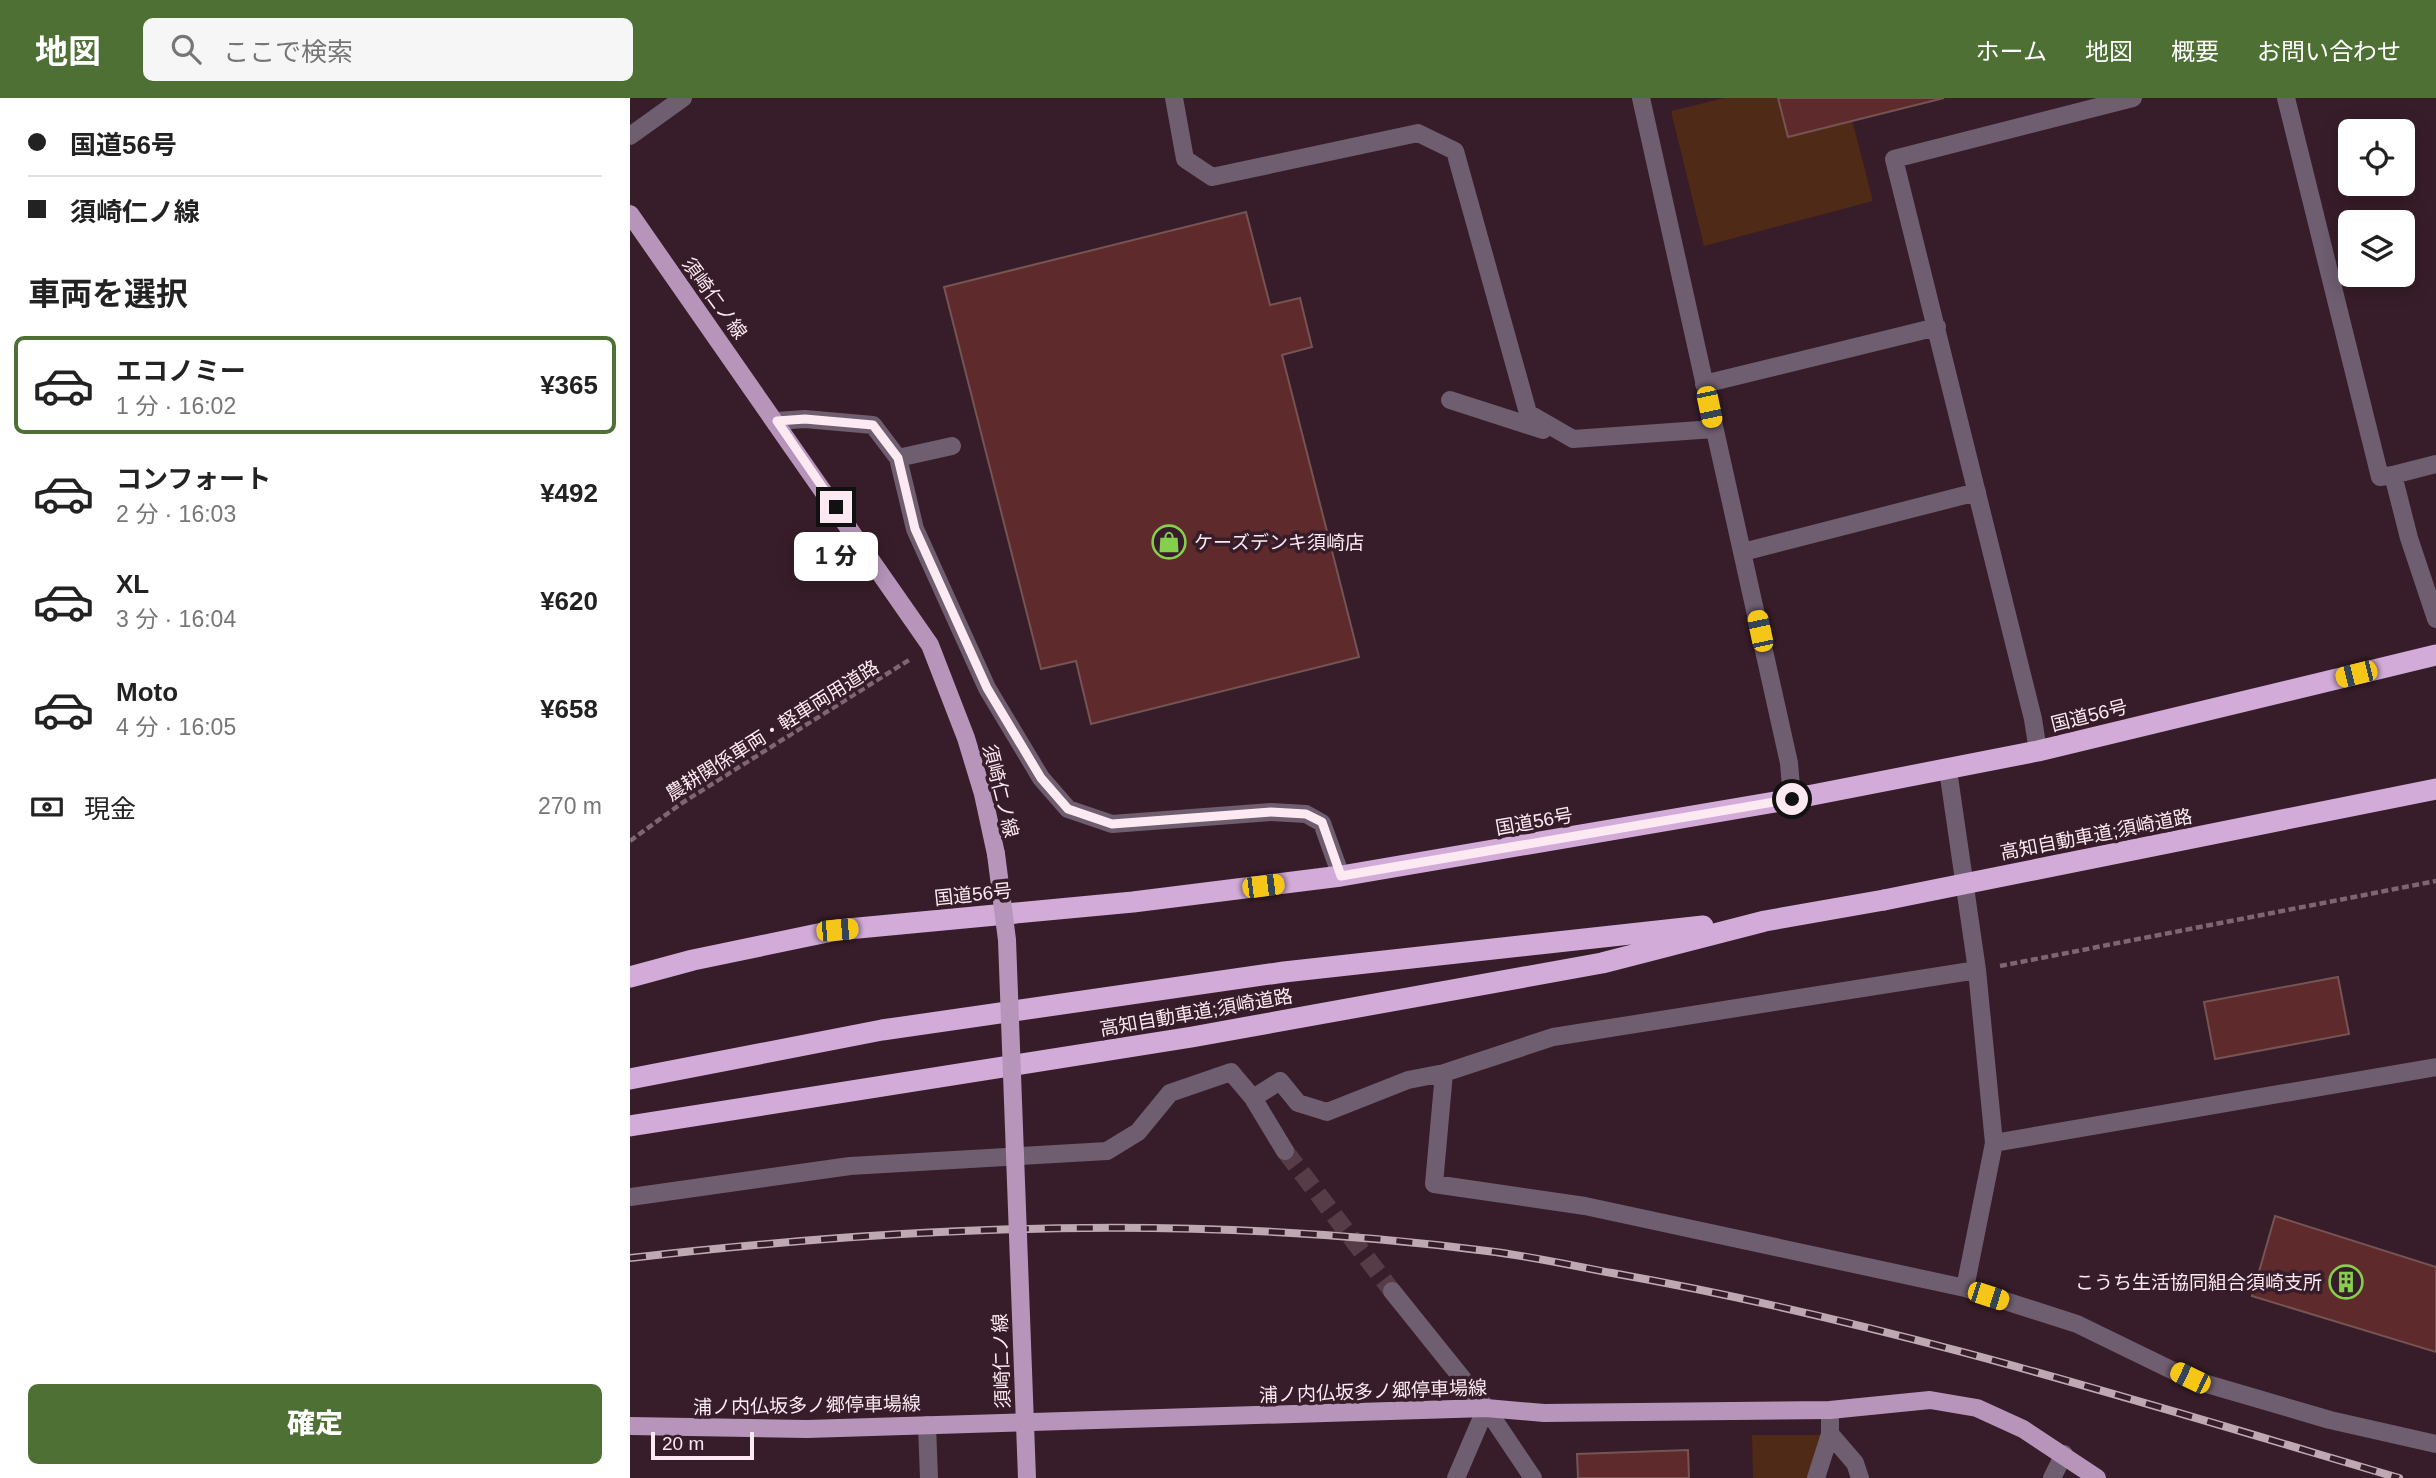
<!DOCTYPE html>
<html lang="ja">
<meta charset="utf-8">
<style>
body{margin:0;font-family:Arial,"Noto Sans JP",sans-serif;background:#f6f6f6;color:#222;height:100vh;display:flex;flex-direction:column;font-size:26px;white-space:nowrap}
*{box-sizing:border-box;margin:0}
p{font-size:23px;color:#767676}
.icon{flex:none;width:38px;height:38px;fill:none;stroke:currentColor;stroke-width:2;stroke-linecap:round;stroke-linejoin:round}
.map{position:relative;flex:1;overflow:hidden}
.details{display:flex;flex-direction:column;background:#fff;width:630px}
.details>*{flex:none}
.guide{display:grid;align-content:center;height:154px;padding:0 28px;background:#fff}
.fabs{position:absolute;left:1708px;top:21px;display:grid;gap:14px}
.fabs a{display:grid;place-items:center;width:77px;height:77px;border-radius:10px;background:#fff;box-shadow:0 4px 18px #0003;font-size:35px}
.scale{position:absolute;left:21px;bottom:18px;width:103px;box-sizing:border-box;padding-left:7px;border:4px solid #fce9f1;border-top:0;font-size:19px;line-height:24px;white-space:nowrap;color:#fce9f1;-webkit-text-stroke:5px #371d29;paint-order:stroke}
.end{position:absolute;width:32px;height:32px;margin:-16px;border:9px solid #fce9f1;background:#111;box-shadow:0 0 0 4px #111}
.from{border-radius:50%}
.bubble{position:absolute;height:49px;border-radius:10px;background:#fff;box-shadow:0 4px 18px #0003;font-size:23px;font-weight:800;line-height:49px;text-align:center}
.car{position:absolute;width:21px;height:42px;margin:-21px -10px;border-radius:9px;box-shadow:0 0 5px 2px #0007;background:linear-gradient(#f5c518 24%,#345 0 40%,#f5c518 0 76%,#345 0 86%,#f5c518 0)}
.guide b{display:flex;align-items:center;gap:24px;height:66px;font-size:26px}
.guide b+b{border-top:2px solid #e0e0e0}
.guide i{width:18px;height:18px;background:#222}
ul{padding:0;list-style:none}
li{display:flex;align-items:center;gap:21px;height:98px;margin:0 14px 10px;padding:0 14px;border:4px solid transparent;border-radius:10px}
li div{flex:1}
li b{display:block;font-size:26px}
li em{font-style:normal;font-weight:800}
li.active{border-color:#4f7035}
li>.icon{width:63px;height:63px;stroke-width:1.5}
h2{padding:0 28px;font-size:32px;line-height:84px}
.pay{display:flex;align-items:center;gap:18px;height:77px;padding:0 28px;font-size:26px}
.pay p{margin-inline-start:auto}
.button{display:flex;gap:14px;margin-top:auto;padding:14px 28px}
.button a{flex:1;height:80px;border-radius:10px;background:#4f7035;color:#fff;font-size:28px;font-weight:800;line-height:80px;text-align:center}
header{display:flex;align-items:center;gap:42px;box-sizing:border-box;height:98px;padding:0 35px;background:#4f7035;color:#fff}
header strong{font-size:33px}
nav{display:flex;gap:38px;margin-inline-start:auto;font-size:24px}
.search{width:490px;height:63px;background:#f6f6f6;display:flex;align-items:center;gap:18px;box-sizing:border-box;padding:0 24px;border-radius:10px;color:#767676;font-size:26px}
main{display:flex;flex:1;min-height:0}
.map>svg:first-child{display:block}
.green{fill:#4f2a16}
.building{fill:#5f2a2c;stroke:#755453;stroke-width:2}
.lines{fill:none;stroke-linecap:round;stroke-linejoin:round}
.minor-tunnel{stroke:#553c47;stroke-width:18;stroke-dasharray:18 9;stroke-linecap:butt}
.path{stroke:#7d6671;stroke-width:4.5;stroke-dasharray:7 3.5;stroke-linecap:butt}
.minor{stroke:#6e5e70;stroke-width:18}
.major{stroke:#b795bb;stroke-width:18}
.highway{stroke:#d3abd9;stroke-width:21}
.rail-casing{stroke:#bea9b2;stroke-width:8}
.rail{stroke:#371d29;stroke-width:5;stroke-dasharray:16;stroke-linecap:butt}
.major-bridge{stroke:#b795bb;stroke-width:18}
.highway-bridge{stroke:#d3abd9;stroke-width:21}
.route{stroke:#fce9f1;stroke-width:9}
.labels{text-anchor:middle;stroke-width:7;stroke-linejoin:round;paint-order:stroke}
.street-label{font-size:19px;fill:#fce9f1;stroke:#371d29}
.poi-label{font-size:19px;fill:#fce9f1;stroke:#371d29;text-anchor:start}
</style>
<header>
<strong>地図</strong>
<div class="search"><svg class="icon" aria-label="search" viewBox="0 0 24 24"><circle cx="10" cy="10" r="6"/><path d="M15 15l6 6"/></svg>ここで検索</div>
<nav><a>ホーム</a><a>地図</a><a>概要</a><a>お問い合わせ</a></nav>
</header>
<main>
<section class="details">
<div class="guide">
<b><i class="from"></i>国道56号</b>
<b><i></i>須崎仁ノ線</b>
</div>
<h2>車両を選択</h2>
<ul>
<li class="active"><svg class="icon" aria-label="car" viewBox="0 0 24 24"><path d="M5 17H2v-5l4-1 3-4h7l3 4 3 1v5h-3M9 17h6M6 11h13"/><circle cx="7" cy="17" r="2"/><circle cx="17" cy="17" r="2"/></svg><div><b>エコノミー</b><p>1 分 · 16:02</p></div><em>¥365</em></li>
<li><svg class="icon" aria-label="car" viewBox="0 0 24 24"><path d="M5 17H2v-5l4-1 3-4h7l3 4 3 1v5h-3M9 17h6M6 11h13"/><circle cx="7" cy="17" r="2"/><circle cx="17" cy="17" r="2"/></svg><div><b>コンフォート</b><p>2 分 · 16:03</p></div><em>¥492</em></li>
<li><svg class="icon" aria-label="car" viewBox="0 0 24 24"><path d="M5 17H2v-5l4-1 3-4h7l3 4 3 1v5h-3M9 17h6M6 11h13"/><circle cx="7" cy="17" r="2"/><circle cx="17" cy="17" r="2"/></svg><div><b>XL</b><p>3 分 · 16:04</p></div><em>¥620</em></li>
<li><svg class="icon" aria-label="car" viewBox="0 0 24 24"><path d="M5 17H2v-5l4-1 3-4h7l3 4 3 1v5h-3M9 17h6M6 11h13"/><circle cx="7" cy="17" r="2"/><circle cx="17" cy="17" r="2"/></svg><div><b>Moto</b><p>4 分 · 16:05</p></div><em>¥658</em></li>
</ul>
<div class="pay"><svg class="icon" aria-label="cash" viewBox="0 0 24 24"><path d="M3 7h18v10H3z"/><circle cx="12" cy="12" r="2"/></svg>現金<p>270 m</p></div>
<div class="button"><a>確定</a></div>
</section>
<div class="map">
<svg width="1806" height="1380" viewBox="0 0 1806 1380">
<rect width="100%" height="100%" fill="#371d29"/>
<path class="green" d="M1094,0H1148L1158,39L1222,22L1243,103L1074,148L1041,13Z
M1122,1337H1193L1178,1380H1123Z"/>
<path class="building" d="M1148,0H1314L1158,39Z
M616,114L640,207L670,200L682,249L652,257L729,559L461,626L446,563L411,571L314,189Z
M1708,879L1719,936L1585,961L1574,904Z
M1645,1118L1806,1169V1254L1622,1198Z
M1058,1352L1059,1380H948L947,1356Z"/>
<g class="lines">
<path class="minor-tunnel" d="M655,1053L762,1193"/>
<path class="path" d="M0,743L52,705L279,562
M1370,868L1806,783"/>
<path class="minor" d="M544,0L555,61L582,79L788,35L825,53L898,315L943,341L1084,331
M1011,0L1159,665L1162,701
M1656,0L1750,379L1763,377
M0,38L53,0
M1074,286L1307,229
M820,302L913,332
M147,323L175,321L243,327L268,360L285,431L357,590L411,680L438,711L482,726L641,714L676,716L692,725L711,778
M268,360L322,348
M1806,366L1763,377L1779,440L1806,521
M1113,454L1347,394
M1408,653L1403,621L1264,61L1503,0
M1318,672L1347,872L1364,1045L1335,1190
M814,975L804,1086L955,1108L1335,1190L1447,1226L1560,1281L1700,1322L1806,1346
M1364,1045L1806,969
M655,1053L623,1000L650,983L668,1005L697,1014L778,982L814,975L923,939L1347,872
M0,1099L220,1068L477,1053L508,1034L540,995L601,974L623,1000
M762,1193L856,1310L903,1380
M1200,1312V1336L1225,1365L1230,1380
M297,1327L299,1380
M826,1380L856,1310
M1186,1380L1200,1336
M1422,1380L1434,1356"/>
<path class="major" d="M0,116L300,547L336,640L353,696L366,756
M0,1328L177,1331L856,1310L914,1315L1200,1312L1300,1302L1347,1310L1393,1331L1467,1380"/>
<path class="highway" d="M0,879L63,862L207,832L503,804L711,778L1162,701L1408,653L1806,557
M0,981L252,932L654,874L1073,828
M0,1028L562,939L972,865L1135,823L1254,802"/>
<defs>
<path id="rail" d="M0,1160C285,1127 572,1116 857,1153C899,1158 940,1167 982,1175C1249,1222 1508,1303 1769,1380"/>
</defs>
<use href="#rail" class="rail-casing"/>
<use href="#rail" class="rail"/>
<path class="major-bridge" d="M366,756L377,842L397,1380"/>
<path class="highway-bridge" d="M1254,802L1806,691"/>
</g>
<g class="lines">
<path class="route" d="M206,409L147,323L175,321L243,327L268,360L285,431L357,590L411,680L438,711L482,726L641,714L676,716L692,724L711,778L1162,701"/>
</g>
<defs>
<symbol id="shop-ring" viewBox="-11 -11 22 22"><circle r="9.5" fill="#371d29" stroke="#85cf4d" stroke-width="1.5"/><path d="M-5-2.5h2.3a2.7 3.5 0 0 1 5.4 0H5L5.5 6h-11ZM-1.5-2.5h3a1.5 2.3 0 0 0-3 0Z" fill="#85cf4d"/></symbol>
<symbol id="building-ring" viewBox="-11 -11 22 22"><circle r="9.5" fill="#371d29" stroke="#85cf4d" stroke-width="1.5"/><path d="M-4-6H4V6H1V3H-1V6H-4ZM-2.5-4.3h1.7v1.8h-1.7ZM.8-4.3h1.7v1.8H.8ZM-2.5-1h1.7V.8h-1.7ZM.8-1h1.7V.8H.8Z" fill="#85cf4d"/></symbol>
</defs>
<g fill-rule="evenodd">
<use href="#shop-ring" x="520" y="425" width="38" height="38"/>
<use href="#building-ring" x="1697" y="1165" width="38" height="38"/>
</g>
<g class="labels">
<g class="street-label">
<text transform="translate(85 200) rotate(54)" y="7">須崎仁ノ線</text>
<text transform="translate(1459 617) rotate(-14)" y="7">国道56号</text>
<text transform="translate(142 632) rotate(-32)" y="7">農耕関係車両・軽車両用道路</text>
<text transform="translate(371 693) rotate(76)" y="7">須崎仁ノ線</text>
<text transform="translate(904 723) rotate(-10)" y="7">国道56号</text>
<text transform="translate(1466 736) rotate(-11)" y="7">高知自動車道;須崎道路</text>
<text transform="translate(343 796) rotate(-6)" y="7">国道56号</text>
<text transform="translate(566 914) rotate(-10)" y="7">高知自動車道;須崎道路</text>
<text transform="translate(371 1263) rotate(-92)" y="7">須崎仁ノ線</text>
<text transform="translate(743 1293) rotate(-2)" y="7">浦ノ内仏坂多ノ郷停車場線</text>
<text transform="translate(177 1307) rotate(-1)" y="7">浦ノ内仏坂多ノ郷停車場線</text>
</g>
<g class="poi-label">
<text x="564" y="451">ケーズデンキ須崎店</text>
<text x="1692" y="1191" text-anchor="end">こうち生活協同組合須崎支所</text>
</g>
</g>
</svg>
<div class="fabs">
<a><svg class="icon" aria-label="locate" viewBox="0 0 24 24"><circle cx="12" cy="12" r="6"/><path d="M12 2v4M12 18v4M2 12h4M18 12h4"/></svg></a>
<a><svg class="icon" aria-label="layers" viewBox="0 0 24 24"><path d="M12 4l9 5-9 5-9-5zM3 14l9 5 9-5"/></svg></a>
</div>
<div class="scale">20 m</div>
<i class="end from" style="left:1162px;top:701px"></i>
<i class="end" style="left:206px;top:409px"></i>
<div class="bubble" style="left:164px;top:434px;width:84px">1 分</div>
<i class="car" style="left:1079px;top:309px;rotate:168deg"></i>
<i class="car" style="left:1130px;top:533px;rotate:348deg"></i>
<i class="car" style="left:1726px;top:576px;rotate:256deg"></i>
<i class="car" style="left:633px;top:788px;rotate:83deg"></i>
<i class="car" style="left:207px;top:832px;rotate:85deg"></i>
<i class="car" style="left:1358px;top:1198px;rotate:108deg"></i>
<i class="car" style="left:1560px;top:1280px;rotate:296deg"></i>
</div>
</main>
